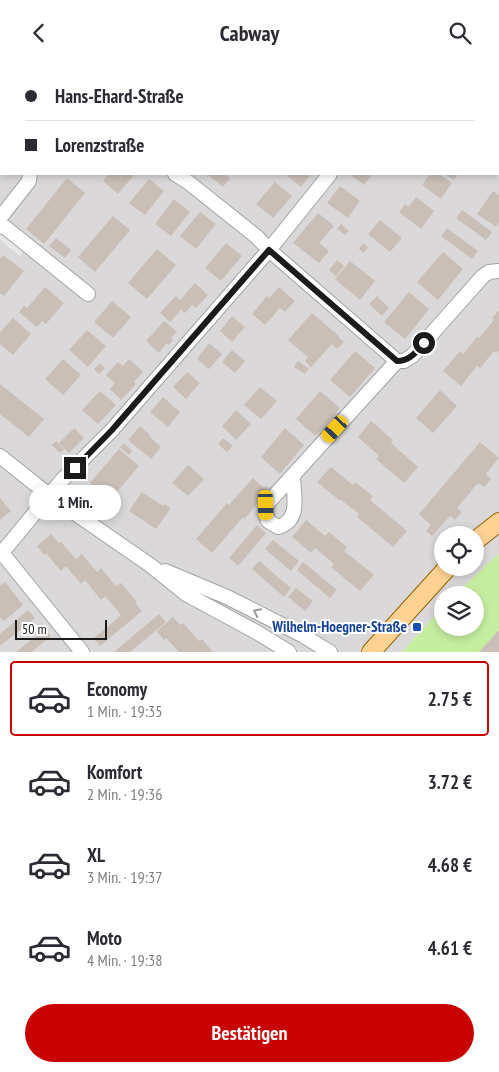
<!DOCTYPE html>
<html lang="de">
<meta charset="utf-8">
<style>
body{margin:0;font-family:"PT Sans Narrow",sans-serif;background:#f2f2f3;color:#2b2b33;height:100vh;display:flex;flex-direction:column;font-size:19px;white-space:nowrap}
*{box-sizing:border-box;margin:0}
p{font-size:16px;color:#7c7c81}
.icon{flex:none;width:28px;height:28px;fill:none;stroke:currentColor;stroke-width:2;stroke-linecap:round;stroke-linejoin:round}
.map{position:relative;height:587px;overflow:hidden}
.details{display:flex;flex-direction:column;background:#fff;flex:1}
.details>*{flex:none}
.guide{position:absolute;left:0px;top:0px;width:500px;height:110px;box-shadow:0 2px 8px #0003;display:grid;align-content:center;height:110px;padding:0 25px;background:#fff}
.buttons{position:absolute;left:434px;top:461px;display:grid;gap:10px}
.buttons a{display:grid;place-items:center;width:50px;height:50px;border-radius:50%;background:#fff;box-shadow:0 2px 8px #0003;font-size:25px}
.scale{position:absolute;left:15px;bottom:12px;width:92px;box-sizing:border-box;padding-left:5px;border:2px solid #1b1b1b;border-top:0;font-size:14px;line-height:18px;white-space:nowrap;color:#1b1b1b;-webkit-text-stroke:4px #fff;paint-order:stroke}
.end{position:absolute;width:22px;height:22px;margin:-11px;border:6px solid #1b1b1b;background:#fff;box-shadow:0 0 0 2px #fff}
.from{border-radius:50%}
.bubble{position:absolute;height:35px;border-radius:18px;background:#fff;box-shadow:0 2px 8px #0003;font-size:16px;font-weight:700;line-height:35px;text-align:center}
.car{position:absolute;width:15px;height:30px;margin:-15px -8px;border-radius:6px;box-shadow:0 0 4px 1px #0007;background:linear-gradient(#f5c518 24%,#345 0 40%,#f5c518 0 76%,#345 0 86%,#f5c518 0)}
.guide b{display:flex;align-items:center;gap:18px;height:48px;font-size:19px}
.guide b+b{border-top:1px solid #e1e1e2}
.guide i{width:12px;height:12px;background:#2b2b33}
ul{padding:9px 0 0;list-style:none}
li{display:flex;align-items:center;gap:15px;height:75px;margin:0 10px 8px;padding:0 15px;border:2px solid transparent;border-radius:5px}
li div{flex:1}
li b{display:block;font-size:19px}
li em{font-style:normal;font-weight:700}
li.current{border-color:#c70200}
li>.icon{width:45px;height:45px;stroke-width:1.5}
.primary-button{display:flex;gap:10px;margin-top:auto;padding:10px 25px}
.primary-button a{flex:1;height:58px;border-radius:30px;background:#c70200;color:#fff;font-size:20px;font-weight:700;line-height:58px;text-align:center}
header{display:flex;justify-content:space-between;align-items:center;height:65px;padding:0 25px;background:#fff;font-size:22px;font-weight:700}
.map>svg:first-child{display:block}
.residential{fill:#dad8d8;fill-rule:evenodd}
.grass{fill:#c6eea0}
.parking{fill:#e7e7e7}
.building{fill:#cabfb6}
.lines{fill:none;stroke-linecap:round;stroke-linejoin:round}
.minor-casing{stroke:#a2a2a2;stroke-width:16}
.major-casing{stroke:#936400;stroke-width:20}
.minor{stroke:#fff;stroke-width:14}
.major{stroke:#ffd294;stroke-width:18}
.oneway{stroke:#989898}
.route{stroke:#1b1b1b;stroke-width:6}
.transit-dot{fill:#1a4fb4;stroke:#fff;stroke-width:2}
.labels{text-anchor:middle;stroke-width:4;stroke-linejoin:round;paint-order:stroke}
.transit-label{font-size:15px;font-weight:bold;fill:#164399;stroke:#fff;text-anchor:end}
</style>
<header><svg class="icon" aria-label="back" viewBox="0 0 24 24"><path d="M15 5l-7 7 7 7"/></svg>Cabway<svg class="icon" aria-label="search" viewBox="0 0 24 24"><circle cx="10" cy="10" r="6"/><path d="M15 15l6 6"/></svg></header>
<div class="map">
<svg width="499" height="587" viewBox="0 0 499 587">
<rect width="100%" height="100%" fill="#eee9e0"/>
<path class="residential" d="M0,0H499V488L455,530H442V543L408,580L403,587H0ZM1,1H499V109H1ZM442,470H475V502H442Z"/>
<path class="grass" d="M499,488V587H403L408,580L442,543V562H475V530H455Z"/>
<path class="parking" d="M0,167L26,183L20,191L0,175Z"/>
<path class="building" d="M109,109H135L118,129L103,116Z
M207,109H224L230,113L223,122Z
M285,109H311L301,122Z
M349,109H372L364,120Z
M430,109H439L452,118L441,134L422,120Z
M445,109H455L457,110L454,115Z
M67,113L85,128L44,179L26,164Z
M149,114L164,126L145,150L129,138Z
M275,117L292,131L273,153L256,139Z
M340,121L360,136L348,153L327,138Z
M493,126L499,130V158L496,162L477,149Z
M416,132L434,146L421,164L399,147L405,139L409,142Z
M174,134L190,147L171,171L155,159Z
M462,145L492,167L486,175L456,153Z
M200,147L216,159L196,184L180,171Z
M318,148L334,161L319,178L329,186L319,198L293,178Z
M113,151L130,165L95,207L78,192Z
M380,155L402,173L390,187L368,169Z
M341,159L349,166L345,170L337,164Z
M447,163L478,186L472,194L441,171Z
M56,173L71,185L65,193L49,181Z
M226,178L242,191L221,216L205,203Z
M363,178L368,182L364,188L359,184Z
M157,184L176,200L147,234L128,218Z
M443,187L463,204L438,235L417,217Z
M3,190L24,206L4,231L0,228V194Z
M337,195L344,201L336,211L329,205Z
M350,196L375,216L360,235L335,214Z
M195,218L208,230L196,243L192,240L185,248L181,245L170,257L160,248L176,231L180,235Z
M45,222L64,238L46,259L42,256L37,262L19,247L24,241L27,243Z
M279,222L295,236L285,247L280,243L265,260L252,249L267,231L269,233Z
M409,227L429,244L405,274L384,257Z
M377,231L389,243L382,251L369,239Z
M112,236L131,252L113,273L94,257Z
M499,245V286L497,288L494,286L480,303L477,301L461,321L443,306L460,286L463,289L477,272L479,273L494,255L492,253Z
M312,248L339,271L338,272L344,277L337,284L332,279L311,302L305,296L308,292L288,275Z
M232,251L245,262L232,277L220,266Z
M13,253L31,269L13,290L0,279V267Z
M164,256L177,267L171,273L173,275L169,280L167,278L159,288L146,276Z
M87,265L106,281L88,302L69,285Z
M209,278L222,289L209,304L197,294Z
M232,285L245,296L235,308L222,297Z
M355,286L375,303L350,332L330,315Z
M63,294L81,310L63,330L45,314Z
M129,294L143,307L134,317L136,319L121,335L110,324L115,318L106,310L118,297L123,301Z
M298,296L309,304L305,309L294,302Z
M100,298L105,303L99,309L94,304Z
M187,307L200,318L186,334L173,322Z
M0,319L44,354L29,372L0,349Z
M260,322L277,336L261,354L244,340Z
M440,325L457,341L433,368L416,353Z
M100,326L116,340L98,359L82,345Z
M320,326L340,343L315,371L296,354Z
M163,332L180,347L168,362L150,347Z
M236,345L251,359L236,375L222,361Z
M371,356L393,375L391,378L418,402L404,418L376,394L379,391L358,372Z
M140,361L150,370L149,371L161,382L151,394L128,375Z
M74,363L84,373L69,388L59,378Z
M285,363L304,380L280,409L261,392Z
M223,373L233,381L227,387L218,379Z
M56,376L64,384L60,388L52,380Z
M480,377L499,393L486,409L491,414L484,422L478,418L457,443L462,447L455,455L450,451L432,471L426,466L431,460L419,449Z
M124,378L132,386L129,390L120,382Z
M119,384L139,401L110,435L90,418Z
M188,400L204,414L188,431L172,418Z
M331,402L353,420L355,417L373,431L370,435L407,466L393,482L357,452L359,449L340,434L339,435L317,417Z
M253,413L268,427L244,454L243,452L212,488L196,474L227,438L229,440Z
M142,427L163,441L164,439L171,443L156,464L129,446Z
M0,433L11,446L0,455Z
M306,455L325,471L329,467L347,482L344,486L374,510L360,526L331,502L334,499L315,483L311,488L292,472Z
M257,460L266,468L238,501L229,493Z
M51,469L59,478L61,477L76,494L82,489L97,507L101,503L116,521L121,518L137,537L135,538L142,546L100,581L94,573L121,550L105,531L101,535L85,515L81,519L66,501L61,506L46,488L44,490L37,481Z
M273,475L299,496L291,506L265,484Z
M259,496L291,523L284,532L252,504Z
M303,497L337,525L330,533L297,505Z
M5,517L23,540L4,556L0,552V521Z
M296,523L313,536L305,546L288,532Z
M28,545L35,553L0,581V569Z
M159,549L166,557L130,587H114Z
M173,552L180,560L183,558L199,576L202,574L213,587H179L166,573L164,575L157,566Z
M45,564L51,571L32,587H16Z
M499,565V587H479Z"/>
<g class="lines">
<defs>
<path id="minor" d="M246,1L247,0
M411,1L412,0
M175,109L188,117L257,172L269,185L397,296
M0,153L29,116L30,109
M0,161L6,163L88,229
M0,391L50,431L150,500L186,529L258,568L289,587
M293,410C293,429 302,455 278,462L268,456L266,450V440L397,296H404L412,291L483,211L489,207L499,206
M2,488L82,587
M0,490L62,415L112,365L269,185L330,109
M165,506L227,532L302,570L330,587"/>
<path id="major" d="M475,476L499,457
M371,587L448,502"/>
</defs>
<use href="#minor" class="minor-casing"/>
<use href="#major" class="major-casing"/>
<use href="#minor" class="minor"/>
<use href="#major" class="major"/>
</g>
<defs><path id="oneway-chevron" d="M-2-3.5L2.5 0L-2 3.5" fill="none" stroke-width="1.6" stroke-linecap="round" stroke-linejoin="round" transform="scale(1.25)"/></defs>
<use class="oneway" href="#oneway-chevron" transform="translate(257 547) rotate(-153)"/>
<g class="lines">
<path class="route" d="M75,403L112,365L269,185L397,296C410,296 416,287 424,278"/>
</g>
<rect class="transit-dot" x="412" y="557" width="10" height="10" rx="2.5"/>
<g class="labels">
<g class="transit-label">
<text x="407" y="567">Wilhelm-Hoegner-Straße</text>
</g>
</g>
</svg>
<div class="buttons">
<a><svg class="icon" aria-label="locate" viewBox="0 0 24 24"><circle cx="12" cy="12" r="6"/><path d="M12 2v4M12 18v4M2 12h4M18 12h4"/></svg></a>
<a><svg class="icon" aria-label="layers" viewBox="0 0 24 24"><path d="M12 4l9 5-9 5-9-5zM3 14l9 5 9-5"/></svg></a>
</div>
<div class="scale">50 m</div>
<i class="end from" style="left:424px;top:278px"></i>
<i class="end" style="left:75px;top:403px"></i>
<div class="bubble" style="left:29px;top:420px;width:92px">1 Min.</div>
<i class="car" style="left:335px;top:364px;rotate:222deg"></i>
<i class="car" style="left:266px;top:440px;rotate:179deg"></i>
<div class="guide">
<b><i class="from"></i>Hans-Ehard-Straße</b>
<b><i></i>Lorenzstraße</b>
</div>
</div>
<section class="details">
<ul>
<li class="current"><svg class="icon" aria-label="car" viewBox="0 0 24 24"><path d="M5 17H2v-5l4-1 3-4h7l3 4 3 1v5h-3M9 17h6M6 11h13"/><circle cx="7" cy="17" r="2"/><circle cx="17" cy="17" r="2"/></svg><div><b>Economy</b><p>1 Min. · 19:35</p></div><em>2.75 €</em></li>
<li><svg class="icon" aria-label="car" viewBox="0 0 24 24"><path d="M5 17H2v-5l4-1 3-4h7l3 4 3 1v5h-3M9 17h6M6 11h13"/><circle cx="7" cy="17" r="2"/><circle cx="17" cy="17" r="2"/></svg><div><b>Komfort</b><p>2 Min. · 19:36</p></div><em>3.72 €</em></li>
<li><svg class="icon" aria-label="car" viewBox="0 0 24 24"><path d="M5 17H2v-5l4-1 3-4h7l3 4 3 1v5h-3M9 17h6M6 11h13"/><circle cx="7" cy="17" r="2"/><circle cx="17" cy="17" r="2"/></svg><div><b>XL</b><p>3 Min. · 19:37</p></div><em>4.68 €</em></li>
<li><svg class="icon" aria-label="car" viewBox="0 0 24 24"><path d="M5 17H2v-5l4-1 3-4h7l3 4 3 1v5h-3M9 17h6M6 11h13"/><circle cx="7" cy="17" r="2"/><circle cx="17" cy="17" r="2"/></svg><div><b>Moto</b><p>4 Min. · 19:38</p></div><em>4.61 €</em></li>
</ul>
<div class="primary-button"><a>Bestätigen</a></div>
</section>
